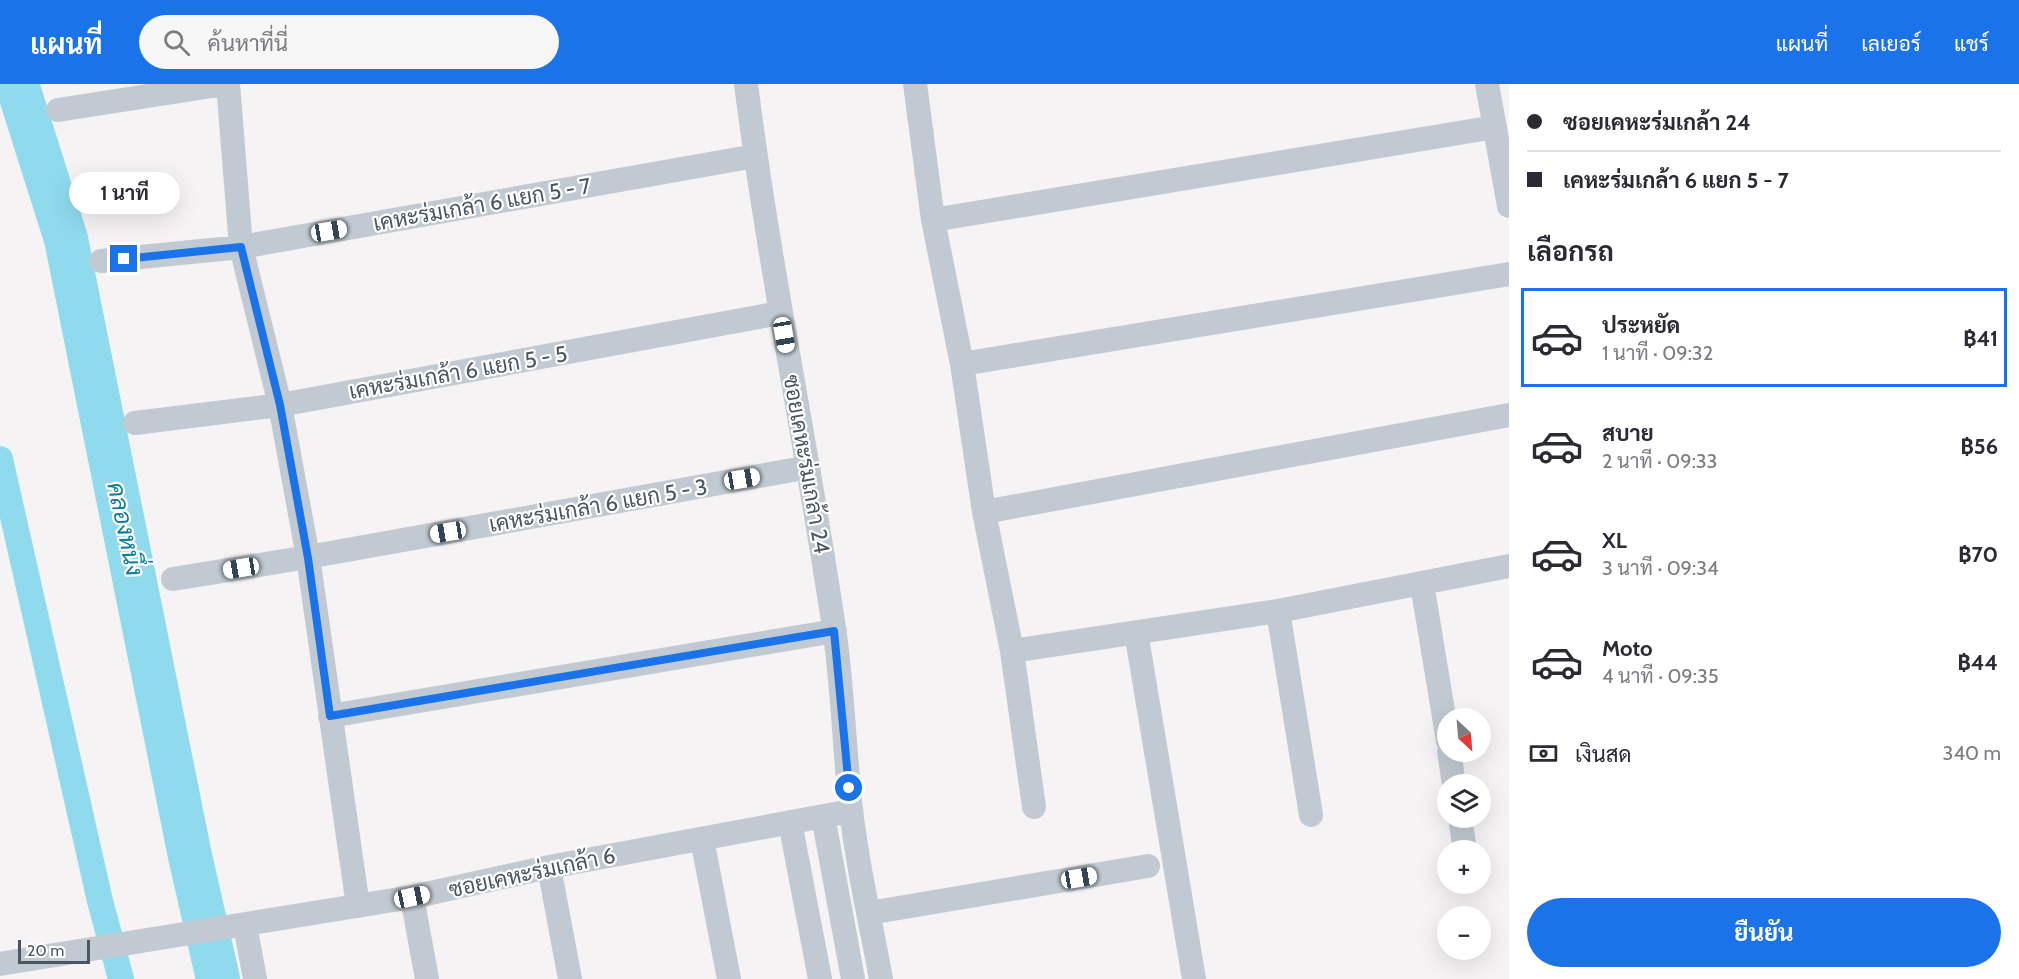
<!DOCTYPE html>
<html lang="th">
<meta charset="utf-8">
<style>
body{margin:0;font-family:Cabin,Sarabun,sans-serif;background:#f7f7f7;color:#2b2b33;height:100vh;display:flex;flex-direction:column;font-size:22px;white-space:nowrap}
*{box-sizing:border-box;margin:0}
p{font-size:20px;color:#7c7c81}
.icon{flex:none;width:33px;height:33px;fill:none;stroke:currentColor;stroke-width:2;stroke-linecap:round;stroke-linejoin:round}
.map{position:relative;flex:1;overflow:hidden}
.panel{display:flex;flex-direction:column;background:#fff;width:510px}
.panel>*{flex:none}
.hud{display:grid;align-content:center;height:132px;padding:0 18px;background:#fff}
.needle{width:39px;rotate:154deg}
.controls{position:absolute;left:1437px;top:624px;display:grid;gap:12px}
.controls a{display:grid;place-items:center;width:54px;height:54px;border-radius:50%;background:#fff;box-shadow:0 6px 24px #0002;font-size:30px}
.scale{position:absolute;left:18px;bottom:15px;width:72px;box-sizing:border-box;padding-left:6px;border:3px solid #4a5661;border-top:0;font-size:16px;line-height:21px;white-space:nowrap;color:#4a5661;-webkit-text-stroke:4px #fff;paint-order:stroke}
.end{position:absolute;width:27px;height:27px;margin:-14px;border:8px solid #1a73e8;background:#fff;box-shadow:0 0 0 3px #fff}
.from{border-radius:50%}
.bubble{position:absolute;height:42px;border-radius:21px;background:#fff;box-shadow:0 6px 24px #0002;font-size:20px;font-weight:700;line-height:42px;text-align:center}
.car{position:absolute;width:18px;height:36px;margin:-18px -9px;border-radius:8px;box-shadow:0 0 4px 2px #0007;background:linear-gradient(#fff 24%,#345 0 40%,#fff 0 76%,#345 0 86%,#fff 0)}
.hud b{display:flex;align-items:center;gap:21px;height:57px;font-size:22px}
.hud b+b{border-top:2px solid #e1e1e2}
.hud i{width:15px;height:15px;background:#2b2b33}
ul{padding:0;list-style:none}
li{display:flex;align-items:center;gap:18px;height:99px;margin:0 12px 9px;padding:0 6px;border:3px solid transparent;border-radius:0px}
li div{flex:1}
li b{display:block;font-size:22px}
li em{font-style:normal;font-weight:700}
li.on{border-color:#1a73e8}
li>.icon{width:54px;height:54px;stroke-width:1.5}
h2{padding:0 18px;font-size:27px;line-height:72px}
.pay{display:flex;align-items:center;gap:15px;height:66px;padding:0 18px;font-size:22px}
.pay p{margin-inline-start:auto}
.primary-button{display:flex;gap:12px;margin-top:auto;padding:12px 18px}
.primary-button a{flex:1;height:69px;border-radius:36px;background:#1a73e8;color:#fff;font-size:24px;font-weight:700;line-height:69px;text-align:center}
header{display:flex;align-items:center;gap:36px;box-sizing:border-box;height:84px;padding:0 30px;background:#1a73e8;color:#fff}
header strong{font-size:28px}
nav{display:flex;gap:33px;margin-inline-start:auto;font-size:21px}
.search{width:420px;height:54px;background:#f7f7f7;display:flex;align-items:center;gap:15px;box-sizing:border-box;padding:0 21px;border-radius:33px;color:#7c7c81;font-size:22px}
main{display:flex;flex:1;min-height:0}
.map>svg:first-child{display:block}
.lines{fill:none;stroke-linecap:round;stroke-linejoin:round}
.canal{stroke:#90daee;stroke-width:26}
.river{stroke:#90daee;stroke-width:44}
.street{stroke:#c1cad2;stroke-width:24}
.route{stroke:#1a73e8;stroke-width:8}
.labels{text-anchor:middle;stroke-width:4.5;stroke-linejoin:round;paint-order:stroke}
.street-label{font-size:22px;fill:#4a5661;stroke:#fff}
.water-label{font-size:24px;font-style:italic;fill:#0c7c9b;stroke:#fff}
</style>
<header>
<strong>แผนที่</strong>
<div class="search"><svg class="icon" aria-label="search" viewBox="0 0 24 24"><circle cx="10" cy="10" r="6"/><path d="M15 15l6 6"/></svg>ค้นหาที่นี่</div>
<nav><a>แผนที่</a><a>เลเยอร์</a><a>แชร์</a></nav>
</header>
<main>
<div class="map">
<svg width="1509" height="895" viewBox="0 0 1509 895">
<rect width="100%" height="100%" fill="#f5f3f3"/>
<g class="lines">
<path class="canal" d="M0,375L100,817L121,895"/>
<path class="river" d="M17,0L66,155L190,772L218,895"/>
<path class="street" d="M228,0L241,163L280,321L308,473L358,822
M746,0C769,182 807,362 834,544C843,603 844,665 851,725C857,782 871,839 881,895
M915,0L933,136L962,280L984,428L1012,567L1034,723
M1487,0L1509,122
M58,26L225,0
M933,136L1495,43
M101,177L241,163L755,72
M962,280L1509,190
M135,339L280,321L780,229
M984,428L1509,331
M173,495L308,473L809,383
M1422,500L1448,657
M1278,527L1311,731
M1136,548L1194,895
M1012,567L1278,527L1509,482
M330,632L835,547
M1449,668L1454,700
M823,732L853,895
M1460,734L1465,766
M790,738L820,895
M702,755L729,895
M549,783L570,895
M412,813L427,895
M869,829L1148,782
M245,841L255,895
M0,880L412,813L549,783L851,727"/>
</g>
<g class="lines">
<path class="route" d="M124,175L241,163L280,321L308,474L330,632L834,547L849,704"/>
</g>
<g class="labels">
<g class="street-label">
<text transform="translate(482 120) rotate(-10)" y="8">เคหะร่มเกล้า 6 แยก 5 - 7</text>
<text transform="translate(458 288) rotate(-10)" y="8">เคหะร่มเกล้า 6 แยก 5 - 5</text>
<text transform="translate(807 380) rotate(80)" y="8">ซอยเคหะร่มเกล้า 24</text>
<text transform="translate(598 421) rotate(-10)" y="8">เคหะร่มเกล้า 6 แยก 5 - 3</text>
<text transform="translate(532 788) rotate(-12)" y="8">ซอยเคหะร่มเกล้า 6</text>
</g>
<g class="water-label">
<text transform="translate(125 445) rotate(78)" y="8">คลองหนึ่ง</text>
</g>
</g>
</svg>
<div class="controls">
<a><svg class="needle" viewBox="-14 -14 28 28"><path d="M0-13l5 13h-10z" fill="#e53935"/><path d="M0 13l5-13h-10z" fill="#7c7c81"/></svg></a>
<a><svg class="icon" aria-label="layers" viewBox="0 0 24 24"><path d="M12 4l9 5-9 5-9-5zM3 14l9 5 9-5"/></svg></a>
<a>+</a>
<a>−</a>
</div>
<div class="scale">20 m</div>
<i class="end from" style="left:849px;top:704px"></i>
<i class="end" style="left:124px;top:175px"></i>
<div class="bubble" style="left:69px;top:88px;width:111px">1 นาที</div>
<i class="car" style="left:329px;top:147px;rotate:80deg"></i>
<i class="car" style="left:784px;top:251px;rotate:170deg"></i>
<i class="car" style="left:742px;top:395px;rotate:80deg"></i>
<i class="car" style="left:448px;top:448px;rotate:260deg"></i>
<i class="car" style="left:241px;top:484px;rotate:261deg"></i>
<i class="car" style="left:1079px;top:794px;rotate:80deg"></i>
<i class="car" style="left:412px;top:813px;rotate:78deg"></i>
</div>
<section class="panel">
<div class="hud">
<b><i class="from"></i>ซอยเคหะร่มเกล้า 24</b>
<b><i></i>เคหะร่มเกล้า 6 แยก 5 - 7</b>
</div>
<h2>เลือกรถ</h2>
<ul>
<li class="on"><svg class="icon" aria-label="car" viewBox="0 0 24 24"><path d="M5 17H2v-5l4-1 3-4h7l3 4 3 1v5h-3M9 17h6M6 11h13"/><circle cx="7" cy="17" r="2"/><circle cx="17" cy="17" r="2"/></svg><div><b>ประหยัด</b><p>1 นาที · 09:32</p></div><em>฿41</em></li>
<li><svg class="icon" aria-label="car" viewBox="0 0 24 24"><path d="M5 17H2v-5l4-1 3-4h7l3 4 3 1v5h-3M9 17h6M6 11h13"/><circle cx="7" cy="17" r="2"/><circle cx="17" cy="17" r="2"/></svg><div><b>สบาย</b><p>2 นาที · 09:33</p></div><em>฿56</em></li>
<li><svg class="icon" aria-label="car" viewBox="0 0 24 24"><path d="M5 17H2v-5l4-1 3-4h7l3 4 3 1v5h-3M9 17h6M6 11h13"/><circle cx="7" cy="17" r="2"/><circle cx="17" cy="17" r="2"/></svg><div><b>XL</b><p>3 นาที · 09:34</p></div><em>฿70</em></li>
<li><svg class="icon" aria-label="car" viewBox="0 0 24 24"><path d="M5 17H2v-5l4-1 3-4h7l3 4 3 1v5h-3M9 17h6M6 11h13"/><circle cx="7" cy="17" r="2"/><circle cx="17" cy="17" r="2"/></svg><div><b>Moto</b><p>4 นาที · 09:35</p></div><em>฿44</em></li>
</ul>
<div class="pay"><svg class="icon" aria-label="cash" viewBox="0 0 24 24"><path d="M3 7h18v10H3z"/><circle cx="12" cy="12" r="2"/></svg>เงินสด<p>340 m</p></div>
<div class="primary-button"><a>ยืนยัน</a></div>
</section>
</main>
